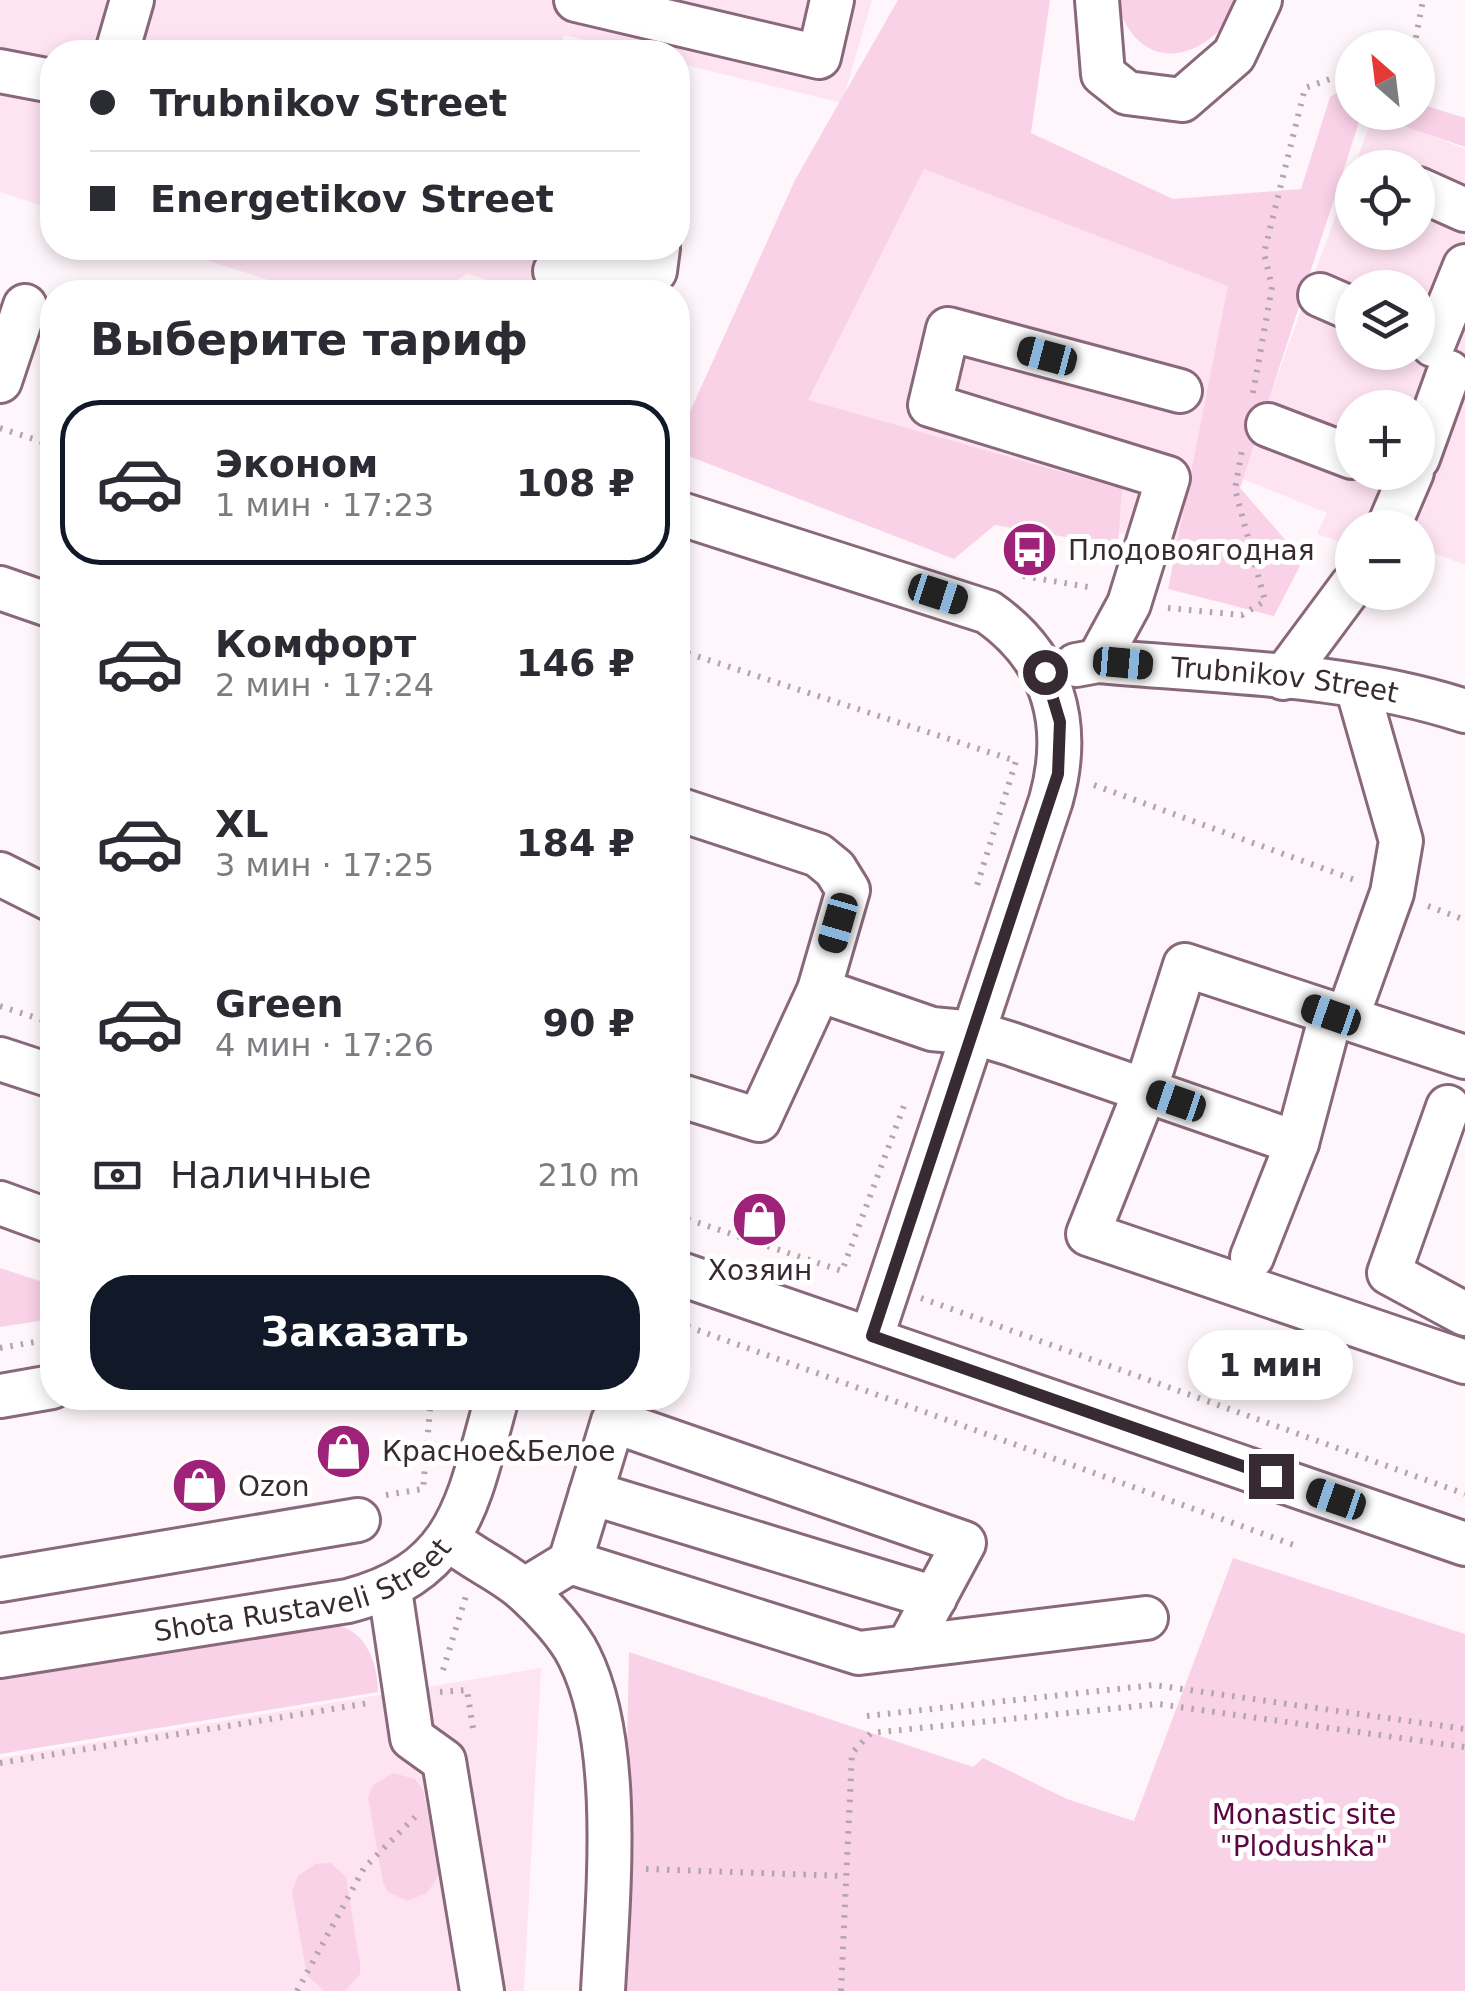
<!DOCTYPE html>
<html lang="ru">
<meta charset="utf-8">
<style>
body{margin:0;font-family:"DejaVu Sans",sans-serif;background:#f2f2f3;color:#2b2b33;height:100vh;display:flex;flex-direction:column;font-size:38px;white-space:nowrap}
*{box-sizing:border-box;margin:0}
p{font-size:32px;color:#7c7c81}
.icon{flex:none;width:55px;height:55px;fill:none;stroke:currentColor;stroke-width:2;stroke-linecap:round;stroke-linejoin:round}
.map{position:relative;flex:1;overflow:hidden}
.sheet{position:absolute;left:40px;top:280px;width:650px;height:1130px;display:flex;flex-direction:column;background:#fff;border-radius:40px;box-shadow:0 5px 15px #0003}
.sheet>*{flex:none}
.top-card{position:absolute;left:40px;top:40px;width:650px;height:220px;border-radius:40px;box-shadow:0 5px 15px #0003;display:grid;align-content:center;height:220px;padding:0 50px;background:#fff}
.needle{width:65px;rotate:332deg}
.fabs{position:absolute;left:1335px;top:30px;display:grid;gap:20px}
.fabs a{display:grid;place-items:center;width:100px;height:100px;border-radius:50%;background:#fff;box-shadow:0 5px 15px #0003;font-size:50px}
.end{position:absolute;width:45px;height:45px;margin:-22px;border:12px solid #382a32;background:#fff;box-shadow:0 0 0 5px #fff}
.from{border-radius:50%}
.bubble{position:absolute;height:70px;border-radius:35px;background:#fff;box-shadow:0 5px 15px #0003;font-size:32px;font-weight:600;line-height:70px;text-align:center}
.car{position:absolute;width:30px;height:60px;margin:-30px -15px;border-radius:12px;box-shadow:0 0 8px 2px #0007;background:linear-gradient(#222 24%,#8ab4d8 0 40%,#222 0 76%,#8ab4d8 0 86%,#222 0)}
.top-card b{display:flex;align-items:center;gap:35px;height:95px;font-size:38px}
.top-card b+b{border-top:2px solid #e1e1e2}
.top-card i{width:25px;height:25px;background:#2b2b33}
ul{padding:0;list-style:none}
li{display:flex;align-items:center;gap:30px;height:165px;margin:0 20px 15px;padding:0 30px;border:5px solid transparent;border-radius:40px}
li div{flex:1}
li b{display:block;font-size:38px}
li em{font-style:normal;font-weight:600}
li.selected{border-color:#111827}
li>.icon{width:90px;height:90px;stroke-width:1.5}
h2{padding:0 50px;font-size:45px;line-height:120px}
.pay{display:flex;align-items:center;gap:25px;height:110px;padding:0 50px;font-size:38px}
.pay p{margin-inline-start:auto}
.cta{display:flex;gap:20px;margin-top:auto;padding:20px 50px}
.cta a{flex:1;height:115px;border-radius:40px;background:#111827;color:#fff;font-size:40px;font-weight:600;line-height:115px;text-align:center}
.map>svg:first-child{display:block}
.built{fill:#fee3f1;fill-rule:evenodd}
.green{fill:#fad2e8}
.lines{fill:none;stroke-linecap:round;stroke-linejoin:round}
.minor-casing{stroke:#88687a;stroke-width:48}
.path{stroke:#b0a6ac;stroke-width:6;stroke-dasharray:2.5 8;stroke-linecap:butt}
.minor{stroke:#fff;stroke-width:42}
.route{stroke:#382a32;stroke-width:12}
.labels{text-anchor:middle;stroke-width:10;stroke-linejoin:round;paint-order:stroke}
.poi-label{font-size:28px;fill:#382a32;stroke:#fff;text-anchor:start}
.street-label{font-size:28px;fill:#382a32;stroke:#fff}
.park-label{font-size:28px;fill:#5a0741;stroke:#fff}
</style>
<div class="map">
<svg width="1465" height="1991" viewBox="0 0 1465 1991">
<rect width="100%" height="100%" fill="#fef6fa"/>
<path class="built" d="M0,0H872L842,103L678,63V52H636L564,35L558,52H52V209L0,192Z
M1374,113L1465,149V565L1418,547V528H1352V546L1317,534L1327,513L1240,478L1352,171V232H1418V168L1354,167ZM1352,288H1418V352H1352ZM1352,408H1418V472H1352Z
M920,144L1268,283L1198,559L791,422Z
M169,248H671L664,292H524L468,274L433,292H306Z
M541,1668L524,1991H0V1758Z"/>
<path class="green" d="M898,0H1050L1031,133L1173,199L1301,189L1330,97L1352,84V112L1362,113L1240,488L1303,560L1274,616L1168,589L1228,286L924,169L808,400L1122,489L1118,546L995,525L954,559L678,452V438L795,180Z
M1117,0H1240C1210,64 1136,78 1117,0Z
M1418,103L1465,118V147L1366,113L1418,112Z
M0,1268L52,1285V1319L0,1327Z
M1233,1558L1465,1634V1991H622L629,1652L973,1767L983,1758L1067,1799L1134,1821Z
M336,1625C367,1631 378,1665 378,1692L0,1754V1680Z
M393,1773L415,1779L423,1790L440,1874L427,1893L407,1901L388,1892L383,1883L368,1797L373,1785Z
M331,1863L346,1877L360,1964V1974L345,1991H324L307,1975L292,1892L298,1876L315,1864Z"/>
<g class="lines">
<defs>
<g id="minor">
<path d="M576,0L819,57L832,0"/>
<path d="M1097,0L1103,74L1127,93L1182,100L1234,55L1260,0"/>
<path d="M117,52L132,0"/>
<path d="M0,71L52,81"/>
<path d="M1418,189L1465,210"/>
<path d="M555,271H655L658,248"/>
<path d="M1320,295L1352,309"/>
<path d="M1433,345L1465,266"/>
<path d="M0,381L25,306"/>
<path d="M1268,425L1352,457"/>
<path d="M1418,458L1449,372"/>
<path d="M678,513L988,612C1054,658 1072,724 1051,800L872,1336"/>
<path d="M1388,528L1412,472"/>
<path d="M0,588L52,606"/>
<path d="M1098,661L1129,604L1168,478L930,405L948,329L1180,391"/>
<path id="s1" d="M1076,665L1098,661C1220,672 1349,673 1465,711"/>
<path d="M1283,678L1352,585"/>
<path d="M678,809L818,855L835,869L848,890L819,990L759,1120L678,1095"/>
<path d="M0,874L52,900"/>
<path d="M819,990L932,1029L975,1033L1011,1044L1297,1143"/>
<path d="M1347,1018L1392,893L1401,841L1357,687"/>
<path d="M1465,1057L1185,965L1145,1091L1088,1234L1465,1362"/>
<path d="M0,1059L52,1076"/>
<path d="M1448,1107L1389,1273L1465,1314"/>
<path d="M0,1203L52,1222"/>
<path d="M1252,1257L1297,1143L1331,1015"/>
<path d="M678,1273L1465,1544"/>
<path d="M0,1396L52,1387"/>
<path d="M591,1493L935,1598"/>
<path d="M449,1539C472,1559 503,1571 525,1591C543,1607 569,1635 579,1656C623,1743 608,1895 603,1991"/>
<path d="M570,1562L613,1421L964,1543L908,1647"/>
<path d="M0,1580L358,1520"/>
<path d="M390,1590L412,1738L444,1761L482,1991"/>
<path d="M524,1590L570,1562L859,1653L1146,1618"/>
<path id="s2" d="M0,1656L348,1601C463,1571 468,1499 497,1398"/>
</g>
</defs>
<use href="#minor" class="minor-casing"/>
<path class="path" d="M1414,48L1423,0
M1253,393L1272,287L1264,253L1305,88L1352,71
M0,428L52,445
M1023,576L1094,588
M1168,608L1242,615L1265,601L1235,489L1242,450
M678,650L1016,761L975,892
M1094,785L1355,880
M1428,906L1465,920
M0,1006L52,1023
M678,1216L842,1271L905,1103
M921,1298L1465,1494
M678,1323L1294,1545
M0,1348L52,1339
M82,1406L135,1398
M386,1495L423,1489L431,1398
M443,1670L466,1596
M440,1692L467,1690L474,1735
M867,1716L1154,1685L1465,1729
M0,1763L369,1703
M646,1869L845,1876
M297,1991L364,1868L415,1817
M841,1991L852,1753L871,1733L1158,1704L1465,1747"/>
<use href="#minor" class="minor"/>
</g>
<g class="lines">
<path class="route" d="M1045,672L1060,722L1058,774L872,1336L1271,1476"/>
</g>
<defs>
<symbol id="bus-disc" viewBox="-11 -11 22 22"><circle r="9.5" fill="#9e2277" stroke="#fff"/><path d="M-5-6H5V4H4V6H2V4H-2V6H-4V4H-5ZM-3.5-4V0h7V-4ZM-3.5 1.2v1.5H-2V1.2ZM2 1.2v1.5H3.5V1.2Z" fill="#fff"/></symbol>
<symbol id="shop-disc" viewBox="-11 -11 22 22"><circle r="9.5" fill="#9e2277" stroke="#fff"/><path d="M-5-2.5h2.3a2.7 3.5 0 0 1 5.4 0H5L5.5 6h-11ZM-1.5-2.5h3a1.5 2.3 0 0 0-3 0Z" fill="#fff"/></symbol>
</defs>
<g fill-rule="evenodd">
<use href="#bus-disc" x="998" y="518" width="63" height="63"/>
<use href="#shop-disc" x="728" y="1188" width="63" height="63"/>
<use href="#shop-disc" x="312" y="1420" width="63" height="63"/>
<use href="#shop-disc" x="168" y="1454" width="63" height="63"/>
</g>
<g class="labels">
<g class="poi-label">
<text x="1068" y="560">Плодовоягодная</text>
<text x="760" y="1280" text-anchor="middle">Хозяин</text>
<text x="382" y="1461">Красное&amp;Белое</text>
<text x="238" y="1496">Ozon</text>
</g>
<g class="street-label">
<text dy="10" stroke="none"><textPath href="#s1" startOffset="210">Trubnikov Street</textPath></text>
<text dy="10" stroke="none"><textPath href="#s2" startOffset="312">Shota Rustaveli Street</textPath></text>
</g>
<g class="park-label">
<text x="1304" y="1824">Monastic site<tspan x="1304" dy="32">"Plodushka"</tspan></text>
</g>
</g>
</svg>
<div class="fabs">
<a><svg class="needle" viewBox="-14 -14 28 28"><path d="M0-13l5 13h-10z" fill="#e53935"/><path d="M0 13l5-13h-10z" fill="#7c7c81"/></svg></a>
<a><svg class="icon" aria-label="locate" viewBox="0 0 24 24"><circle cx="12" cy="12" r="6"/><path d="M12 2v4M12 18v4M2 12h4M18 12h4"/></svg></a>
<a><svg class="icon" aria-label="layers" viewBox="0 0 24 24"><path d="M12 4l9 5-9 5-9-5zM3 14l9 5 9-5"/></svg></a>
<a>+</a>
<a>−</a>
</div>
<i class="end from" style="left:1045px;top:672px"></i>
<i class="end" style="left:1271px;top:1476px"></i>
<div class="bubble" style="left:1188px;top:1330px;width:165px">1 мин</div>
<i class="car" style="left:1047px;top:356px;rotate:285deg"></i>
<i class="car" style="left:938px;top:594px;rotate:108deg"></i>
<i class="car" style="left:1123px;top:663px;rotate:95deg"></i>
<i class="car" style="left:838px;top:923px;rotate:196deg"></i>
<i class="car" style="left:1331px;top:1015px;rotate:289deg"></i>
<i class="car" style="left:1176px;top:1101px;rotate:289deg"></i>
<i class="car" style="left:1336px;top:1499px;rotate:289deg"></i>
<div class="top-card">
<b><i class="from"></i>Trubnikov Street</b>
<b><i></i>Energetikov Street</b>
</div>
<section class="sheet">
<h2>Выберите тариф</h2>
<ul>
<li class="selected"><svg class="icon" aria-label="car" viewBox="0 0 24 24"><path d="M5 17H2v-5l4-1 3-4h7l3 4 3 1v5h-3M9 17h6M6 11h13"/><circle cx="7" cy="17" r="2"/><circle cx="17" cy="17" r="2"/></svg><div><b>Эконом</b><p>1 мин · 17:23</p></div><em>108 ₽</em></li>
<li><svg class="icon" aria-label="car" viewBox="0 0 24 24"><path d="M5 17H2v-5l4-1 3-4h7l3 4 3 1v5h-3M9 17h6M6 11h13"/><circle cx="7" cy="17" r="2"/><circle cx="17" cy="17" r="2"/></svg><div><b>Комфорт</b><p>2 мин · 17:24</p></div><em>146 ₽</em></li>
<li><svg class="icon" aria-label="car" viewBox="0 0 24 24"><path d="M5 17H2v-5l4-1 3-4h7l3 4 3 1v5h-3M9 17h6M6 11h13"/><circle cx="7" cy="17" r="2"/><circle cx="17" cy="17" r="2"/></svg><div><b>XL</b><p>3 мин · 17:25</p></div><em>184 ₽</em></li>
<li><svg class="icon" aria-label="car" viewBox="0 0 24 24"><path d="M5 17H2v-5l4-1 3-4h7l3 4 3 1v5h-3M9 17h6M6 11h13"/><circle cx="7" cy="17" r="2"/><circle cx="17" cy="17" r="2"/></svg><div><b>Green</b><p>4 мин · 17:26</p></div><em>90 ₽</em></li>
</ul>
<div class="pay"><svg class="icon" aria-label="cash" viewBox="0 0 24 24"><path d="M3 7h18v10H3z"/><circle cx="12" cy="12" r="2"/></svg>Наличные<p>210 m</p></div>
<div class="cta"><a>Заказать</a></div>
</section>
</div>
